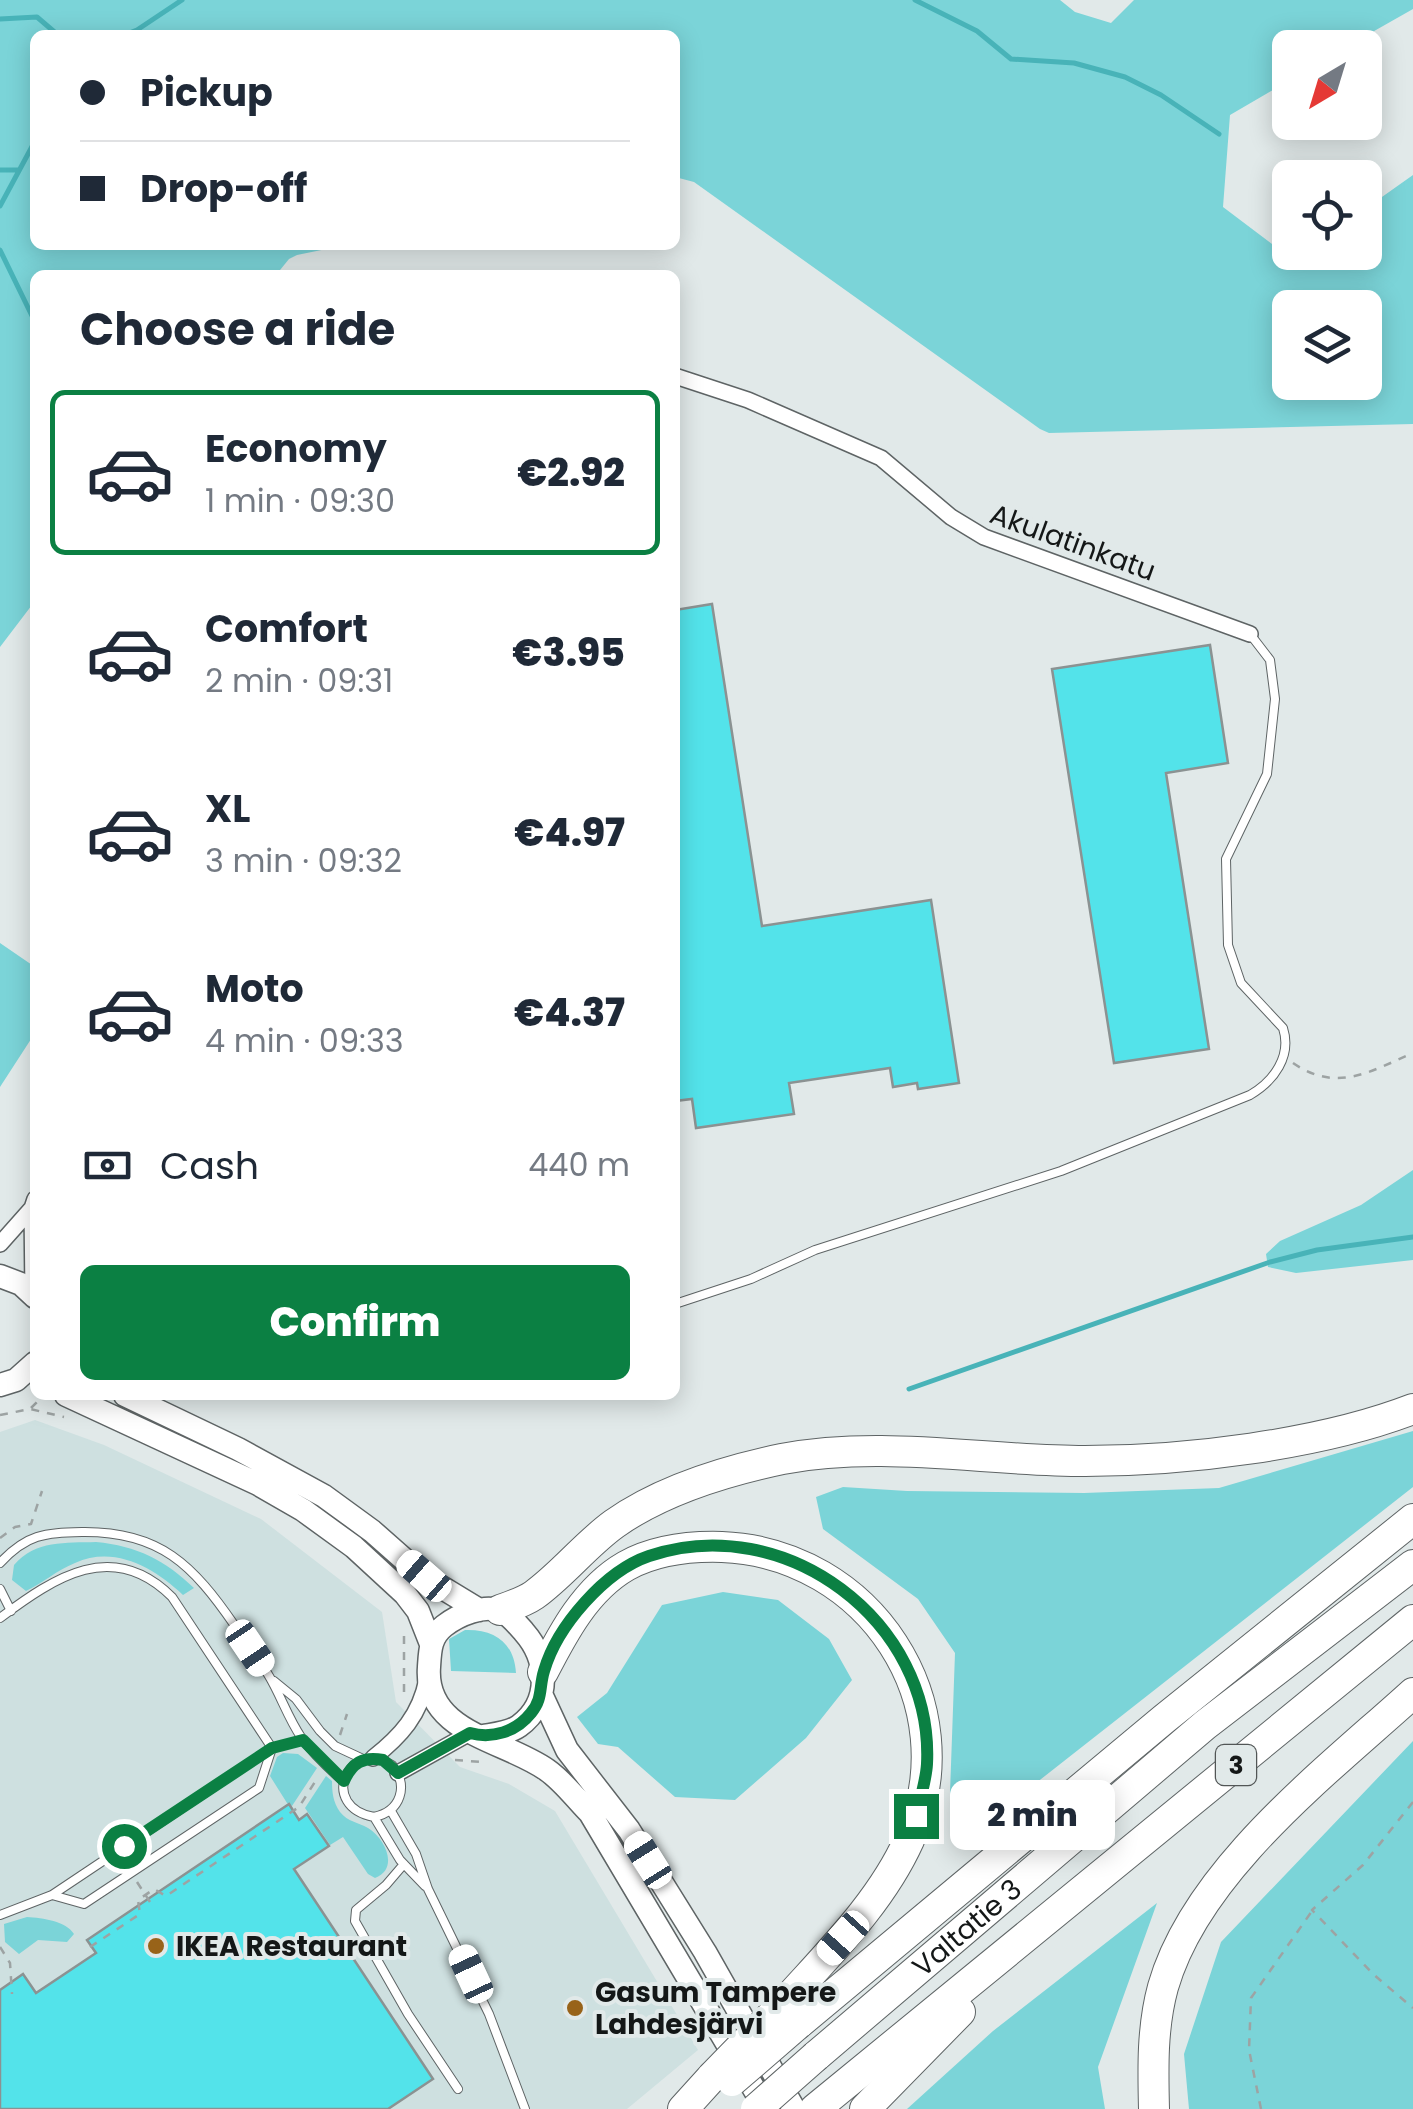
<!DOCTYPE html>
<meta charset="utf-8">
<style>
body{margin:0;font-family:Poppins,sans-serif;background:#f2f2f3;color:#1f2937;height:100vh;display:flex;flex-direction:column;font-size:38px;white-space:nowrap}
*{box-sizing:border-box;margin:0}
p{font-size:32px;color:#747a83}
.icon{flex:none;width:55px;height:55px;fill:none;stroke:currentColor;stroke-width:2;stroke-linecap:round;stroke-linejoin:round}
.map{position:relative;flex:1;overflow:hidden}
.side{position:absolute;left:30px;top:270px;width:650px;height:1130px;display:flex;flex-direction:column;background:#fff;border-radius:15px;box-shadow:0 5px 25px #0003}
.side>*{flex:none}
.top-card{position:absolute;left:30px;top:30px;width:650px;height:220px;border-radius:15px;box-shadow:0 5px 25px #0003;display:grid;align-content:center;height:220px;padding:0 50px;background:#fff}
.needle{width:65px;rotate:218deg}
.buttons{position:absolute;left:1272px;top:30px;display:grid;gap:20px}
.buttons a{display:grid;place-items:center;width:110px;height:110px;border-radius:15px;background:#fff;box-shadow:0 5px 25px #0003;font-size:50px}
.end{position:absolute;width:45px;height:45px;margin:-22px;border:12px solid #0b8043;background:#fff;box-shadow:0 0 0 5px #fff}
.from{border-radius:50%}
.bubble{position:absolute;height:70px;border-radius:15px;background:#fff;box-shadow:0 5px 25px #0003;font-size:32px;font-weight:800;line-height:70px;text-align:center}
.car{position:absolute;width:30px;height:60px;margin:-30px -15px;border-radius:12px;box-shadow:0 0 8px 2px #0007;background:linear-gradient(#fff 24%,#345 0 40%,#fff 0 76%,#345 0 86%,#fff 0)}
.top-card b{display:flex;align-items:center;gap:35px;height:95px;font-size:38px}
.top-card b+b{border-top:2px solid #e0e1e3}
.top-card i{width:25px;height:25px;background:#1f2937}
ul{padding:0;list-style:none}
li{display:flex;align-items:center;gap:30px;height:165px;margin:0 20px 15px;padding:0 30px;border:5px solid transparent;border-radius:15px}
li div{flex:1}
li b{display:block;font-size:38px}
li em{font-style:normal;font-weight:800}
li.selected{border-color:#0b8043}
li>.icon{width:90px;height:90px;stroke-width:1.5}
h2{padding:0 50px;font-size:45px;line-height:120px}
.pay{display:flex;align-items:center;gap:25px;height:110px;padding:0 50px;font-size:38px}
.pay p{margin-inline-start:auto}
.primary-button{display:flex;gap:20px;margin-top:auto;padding:20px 50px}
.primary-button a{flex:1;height:115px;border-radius:15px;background:#0b8043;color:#fff;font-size:40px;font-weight:800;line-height:115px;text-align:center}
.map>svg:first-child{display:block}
.built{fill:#cee0e0}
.green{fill:#7bd4d8;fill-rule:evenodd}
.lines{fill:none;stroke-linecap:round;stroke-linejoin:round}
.stream{stroke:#48b3b8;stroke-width:5}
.building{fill:#53e3ea;stroke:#8b9292;stroke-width:2.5}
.lane-casing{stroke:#5e6465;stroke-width:10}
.street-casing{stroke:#5e6465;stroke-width:18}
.secondary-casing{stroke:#5e6465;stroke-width:25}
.highway-casing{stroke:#5e6465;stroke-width:32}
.path{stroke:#9da3a3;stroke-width:2.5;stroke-dasharray:8 8;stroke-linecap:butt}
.lane{stroke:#fff;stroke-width:8}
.street{stroke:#fff;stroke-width:15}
.secondary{stroke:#fff;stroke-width:22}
.highway{stroke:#fff;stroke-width:30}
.highway-bridge-casing{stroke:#5e6465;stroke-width:32;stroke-linecap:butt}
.highway-bridge{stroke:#fff;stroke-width:30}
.route{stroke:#0b8043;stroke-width:12}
.poi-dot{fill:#986319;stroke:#e1e9e9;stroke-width:4}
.labels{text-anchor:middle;stroke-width:8;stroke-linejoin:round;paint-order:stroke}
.shield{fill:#e1e9e9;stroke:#525656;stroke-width:2.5}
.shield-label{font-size:25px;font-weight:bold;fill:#141717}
.street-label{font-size:28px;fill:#141717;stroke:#e1e9e9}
.poi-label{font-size:28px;font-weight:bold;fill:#141717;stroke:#e1e9e9;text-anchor:start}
</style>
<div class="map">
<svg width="1413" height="2109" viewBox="0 0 1413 2109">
<rect width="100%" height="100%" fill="#e1e9e9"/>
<path class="built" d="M35,1420L104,1445L261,1519L382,1612L396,1702L460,1767L509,1784L555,1811L698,2050L627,2109H0V1432Z"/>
<path class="green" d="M0,0H1060L1075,12L1111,23L1134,0H1413V9L1346,47L1290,48V80L1230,115L1223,207L1292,259L1302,253L1365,252V209L1413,175V424L1049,433L1040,429L694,182L675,177V35H35V245H346L297,255L289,259L276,275H35V601L0,647ZM1290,308H1365V382H1290Z
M0,943L35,967V1033L0,1087Z
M1413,1170V1260L1296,1273L1268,1267L1266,1254L1280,1241L1361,1205Z
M1413,1431V1487L1008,1805L978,1810L950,1793L955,1653L918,1599L823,1529L816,1497L843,1487L907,1491L1084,1493L1219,1488Z
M96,1542C137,1546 165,1560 194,1588L183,1595C154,1568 115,1545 75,1563C57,1570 43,1583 26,1591L12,1580L14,1565C35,1540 66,1543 96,1542Z
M723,1592L778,1600L829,1639L852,1680L806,1738L735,1800L675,1797L618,1747L598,1744L577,1717L607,1693L662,1605Z
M465,1630C494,1629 514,1642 516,1673L451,1671L449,1639Z
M1413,1741V2109H1189L1184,2054L1221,1942Z
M283,1753L298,1754L317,1768L292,1806L287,1803L270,1776L277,1757Z
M326,1776L332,1781C332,1792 333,1802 340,1812C348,1822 358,1822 368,1828C386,1839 399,1869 375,1878L368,1874L343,1837L330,1845L305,1808Z
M1157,1903L1098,2067L1105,2109H907L993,2031Z
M27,1917C43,1918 66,1921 74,1934L67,1942L38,1940L19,1954L5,1942L4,1924Z"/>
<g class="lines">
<path class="stream" d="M915,0L977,31L1011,59L1074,63L1125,77L1161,95L1219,134
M0,19L37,17L58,35
M124,35L137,30L182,0
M0,170H19
M0,206L35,141
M0,250L35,322
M909,1389L1270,1262L1317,1250L1413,1237"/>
</g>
<path class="building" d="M712,604L762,926L931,900L959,1083L918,1089L917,1083L893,1087L890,1068L789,1083L794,1114L696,1128L692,1099L675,1101V610Z
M1210,645L1228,763L1166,773L1209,1049L1114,1063L1052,669Z
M289,1804L299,1820L307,1814L329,1846L294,1869L433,2079L388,2109H0V1990L23,1974L36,1993L96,1953L87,1940Z"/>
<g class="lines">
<defs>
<path id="lane" d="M675,1304L751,1279L815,1250L1061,1171L1250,1095C1274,1081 1292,1056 1283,1028L1241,983L1228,945L1226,859L1267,774L1275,699L1270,660L1250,634
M0,1563C27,1534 44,1533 82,1532C160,1531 193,1565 235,1626C246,1642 259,1659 269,1676C281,1696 288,1718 301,1737C313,1754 328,1768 343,1781
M0,1589L11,1611
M0,1618C55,1577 113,1538 172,1597L272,1748
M274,1681L296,1699L320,1731L335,1746L363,1759
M391,1811L416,1854L428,1889L489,2014L525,2109
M374,1817C401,1811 409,1786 392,1765C346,1739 319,1807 374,1817L400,1860L425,1886
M124,1846L138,1868
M404,1864L386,1885L356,1910L355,1921L408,2014L458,2089
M52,1895L84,1904L259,1788L272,1748
M0,1915L52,1895L272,1748L303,1740"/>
<path id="street" d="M675,376L748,400L881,458L951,517L984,537L1250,634
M0,1244L32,1208
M33,1294L32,1208L35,1199
M373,1758C401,1736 420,1715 427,1679
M398,1773L470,1733"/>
<path id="secondary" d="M0,1276L21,1284L35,1297
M0,1385L16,1380L35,1363
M66,1395L258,1484L303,1510L354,1547L405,1594L418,1611L431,1644
M125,1395L238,1449L324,1496L372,1531L423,1576L479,1610
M542,1696L567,1750L629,1830L705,1952L794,2109
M483,1736C495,1734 509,1733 519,1726C552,1702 548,1659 524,1632C518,1625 510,1615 501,1611C484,1604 458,1615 444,1626C430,1637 430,1651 429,1667C424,1733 505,1740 547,1770C563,1781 576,1799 590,1813L766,2109"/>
<g id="highway">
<path d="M500,1610C511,1606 524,1602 534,1595C563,1574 585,1545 614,1524C662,1490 725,1471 782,1459C882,1440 985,1461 1085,1461C1184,1461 1320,1445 1413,1409"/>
<path d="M543,1672C563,1633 586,1589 626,1566C655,1550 689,1546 722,1547C869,1553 969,1703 909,1840C881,1902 830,1952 785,2002"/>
<path d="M798,2024L1164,1719L1413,1519"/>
<path id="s1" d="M816,2056L1205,1725L1413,1565"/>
<path d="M683,2109L712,2077"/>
<path d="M815,2109L1413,1620"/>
<path d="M865,2109L960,2012"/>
<path d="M1154,2109C1153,2068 1152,2027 1163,1987C1196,1871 1326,1772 1413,1693"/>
</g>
</defs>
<use href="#lane" class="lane-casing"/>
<use href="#street" class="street-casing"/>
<use href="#secondary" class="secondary-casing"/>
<use href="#highway" class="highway-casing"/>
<path class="path" d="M1293,1063C1337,1093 1369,1072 1413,1053
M31,1408L44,1395
M0,1415L30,1409L64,1417
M0,1538L15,1527L31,1524L42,1491
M404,1636V1693
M340,1735L347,1714
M455,1760L482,1762
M1413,1802L1363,1865L1312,1910L1373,1974L1413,2008
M137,1882L150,1902
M0,1947L10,1963L12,1994
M90,1947L140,1914L138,1900L154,1889L166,1896L299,1807L318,1777
M1261,2109L1249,2050L1251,1998L1312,1911"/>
<use href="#lane" class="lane"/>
<use href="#street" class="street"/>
<use href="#secondary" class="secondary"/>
<use href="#highway" class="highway"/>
<defs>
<path id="highway-bridge" d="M712,2077L785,2002
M732,2081L798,2024
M756,2109L816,2056"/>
</defs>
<use href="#highway-bridge" class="highway-bridge-casing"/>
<use href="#highway-bridge" class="highway-bridge"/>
</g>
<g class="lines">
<path class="route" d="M124,1846L272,1748L303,1740L344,1781C352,1763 363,1756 383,1760L398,1773L470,1733C492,1739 516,1732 531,1713C543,1699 539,1687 544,1671C557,1626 605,1571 649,1556C784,1510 934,1621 927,1764C926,1781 920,1799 916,1816"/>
</g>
<g class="poi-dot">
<circle cx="156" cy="1946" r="10"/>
<circle cx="575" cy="2008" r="10"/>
</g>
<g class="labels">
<rect class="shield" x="1216" y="1745" width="40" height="40" rx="8"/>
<g class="shield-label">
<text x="1236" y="1774">3</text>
</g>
<g class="street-label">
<text transform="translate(1073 542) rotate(20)" y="10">Akulatinkatu</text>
<text dy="10" stroke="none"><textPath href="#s1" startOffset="198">Valtatie 3</textPath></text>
</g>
<g class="poi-label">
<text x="176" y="1956">IKEA Restaurant</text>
<text x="595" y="2002">Gasum Tampere<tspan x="595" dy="32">Lahdesjärvi</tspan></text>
</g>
</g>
</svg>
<div class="buttons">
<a><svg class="needle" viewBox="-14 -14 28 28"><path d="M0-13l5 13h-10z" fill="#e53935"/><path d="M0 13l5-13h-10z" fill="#747a83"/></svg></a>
<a><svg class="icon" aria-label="locate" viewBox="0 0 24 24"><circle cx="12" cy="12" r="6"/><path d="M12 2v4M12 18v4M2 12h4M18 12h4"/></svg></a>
<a><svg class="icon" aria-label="layers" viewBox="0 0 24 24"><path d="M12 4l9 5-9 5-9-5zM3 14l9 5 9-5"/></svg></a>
</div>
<i class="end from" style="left:124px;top:1846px"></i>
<i class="end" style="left:916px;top:1816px"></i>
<div class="bubble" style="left:950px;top:1780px;width:165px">2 min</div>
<i class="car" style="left:424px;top:1576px;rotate:311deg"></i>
<i class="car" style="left:250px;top:1648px;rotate:146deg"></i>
<i class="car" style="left:648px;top:1860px;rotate:328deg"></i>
<i class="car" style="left:843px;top:1938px;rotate:222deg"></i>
<i class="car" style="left:471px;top:1974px;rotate:335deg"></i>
<div class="top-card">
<b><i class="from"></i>Pickup</b>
<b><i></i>Drop-off</b>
</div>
<section class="side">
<h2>Choose a ride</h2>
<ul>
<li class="selected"><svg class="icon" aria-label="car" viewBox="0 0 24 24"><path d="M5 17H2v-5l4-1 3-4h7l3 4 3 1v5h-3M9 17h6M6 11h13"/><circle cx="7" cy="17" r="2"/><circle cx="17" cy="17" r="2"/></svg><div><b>Economy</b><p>1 min · 09:30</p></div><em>€2.92</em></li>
<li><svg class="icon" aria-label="car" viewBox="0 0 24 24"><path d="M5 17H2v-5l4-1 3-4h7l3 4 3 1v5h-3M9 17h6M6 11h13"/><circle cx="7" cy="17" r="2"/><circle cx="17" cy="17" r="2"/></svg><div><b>Comfort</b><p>2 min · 09:31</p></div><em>€3.95</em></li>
<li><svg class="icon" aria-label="car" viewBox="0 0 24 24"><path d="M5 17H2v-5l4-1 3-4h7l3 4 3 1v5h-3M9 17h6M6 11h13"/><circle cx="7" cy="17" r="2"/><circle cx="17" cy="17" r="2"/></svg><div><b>XL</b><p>3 min · 09:32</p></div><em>€4.97</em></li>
<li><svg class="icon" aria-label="car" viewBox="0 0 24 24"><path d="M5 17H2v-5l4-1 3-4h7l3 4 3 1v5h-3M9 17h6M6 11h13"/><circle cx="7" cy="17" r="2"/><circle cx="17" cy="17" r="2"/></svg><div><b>Moto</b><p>4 min · 09:33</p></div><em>€4.37</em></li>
</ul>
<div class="pay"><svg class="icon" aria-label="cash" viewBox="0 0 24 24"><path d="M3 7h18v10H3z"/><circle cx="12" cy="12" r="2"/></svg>Cash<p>440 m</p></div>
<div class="primary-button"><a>Confirm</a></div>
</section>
</div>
